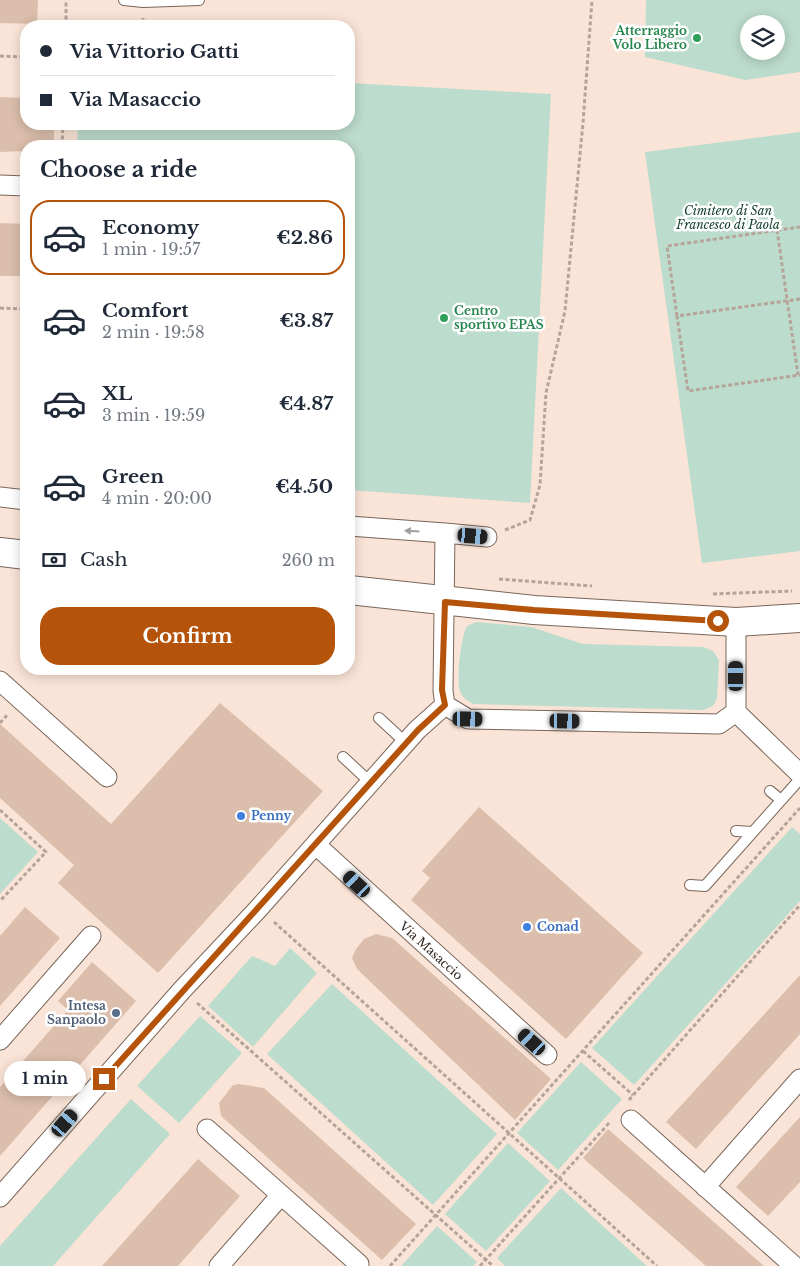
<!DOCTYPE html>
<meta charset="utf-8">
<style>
body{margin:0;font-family:"Libre Baskerville",serif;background:#f6f6f7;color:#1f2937;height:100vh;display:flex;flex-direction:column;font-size:19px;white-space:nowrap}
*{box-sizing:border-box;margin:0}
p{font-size:16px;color:#747a83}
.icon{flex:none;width:28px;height:28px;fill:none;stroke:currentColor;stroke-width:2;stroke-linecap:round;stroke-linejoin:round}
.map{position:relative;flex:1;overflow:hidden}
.panel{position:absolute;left:20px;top:140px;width:335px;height:535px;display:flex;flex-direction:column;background:#fff;border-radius:20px;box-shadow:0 2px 12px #0003}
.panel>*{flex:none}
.top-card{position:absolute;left:20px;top:20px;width:335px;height:110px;border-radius:20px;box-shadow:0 2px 12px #0003;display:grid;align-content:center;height:110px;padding:0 20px;background:#fff}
.buttons{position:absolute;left:740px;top:15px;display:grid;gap:10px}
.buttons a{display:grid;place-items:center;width:45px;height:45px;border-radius:50%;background:#fff;box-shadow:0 2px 12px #0003;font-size:25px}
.end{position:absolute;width:22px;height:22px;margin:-11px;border:6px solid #b45309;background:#fff;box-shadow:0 0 0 2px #fff}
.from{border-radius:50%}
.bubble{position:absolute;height:35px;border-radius:18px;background:#fff;box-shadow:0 2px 12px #0003;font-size:16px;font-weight:700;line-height:35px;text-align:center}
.car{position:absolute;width:15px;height:30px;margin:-15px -8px;border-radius:6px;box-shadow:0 0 4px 1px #0007;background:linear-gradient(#222 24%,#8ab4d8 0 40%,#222 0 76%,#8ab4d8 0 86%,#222 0)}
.top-card b{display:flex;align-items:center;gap:18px;height:48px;font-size:19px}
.top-card b+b{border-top:1px solid #e0e1e3}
.top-card i{width:12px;height:12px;background:#1f2937}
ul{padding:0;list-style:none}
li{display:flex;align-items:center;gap:15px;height:75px;margin:0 10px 8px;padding:0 10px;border:2px solid transparent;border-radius:20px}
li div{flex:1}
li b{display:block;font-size:19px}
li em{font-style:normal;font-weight:700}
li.on{border-color:#b45309}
li>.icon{width:45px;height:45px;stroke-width:1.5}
h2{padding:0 20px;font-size:22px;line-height:60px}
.pay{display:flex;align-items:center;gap:12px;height:55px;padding:0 20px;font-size:19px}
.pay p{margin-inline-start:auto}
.cta{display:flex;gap:10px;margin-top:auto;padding:10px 20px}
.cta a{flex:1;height:58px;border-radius:20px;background:#b45309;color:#fff;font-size:20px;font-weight:700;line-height:58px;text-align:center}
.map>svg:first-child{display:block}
.green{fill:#bcdccd;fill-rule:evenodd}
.building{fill:#dbbeab}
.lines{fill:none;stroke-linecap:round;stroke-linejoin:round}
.lane-casing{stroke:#79665a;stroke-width:12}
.street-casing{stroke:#79665a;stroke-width:21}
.secondary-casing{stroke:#79665a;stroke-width:30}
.path{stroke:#b6a49a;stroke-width:3;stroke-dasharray:4 2.5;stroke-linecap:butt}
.lane{stroke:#fff;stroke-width:10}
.street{stroke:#fff;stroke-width:19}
.secondary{stroke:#fff;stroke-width:28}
.oneway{fill:#a29f9c}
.route{stroke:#b45309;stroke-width:6}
.leisure-dot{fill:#2e9e5b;stroke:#fff;stroke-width:2}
.shop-dot{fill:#3f7fe0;stroke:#fff;stroke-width:2}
.service-dot{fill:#5c6f8a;stroke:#fff;stroke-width:2}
.labels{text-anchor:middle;stroke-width:5;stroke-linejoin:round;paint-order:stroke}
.leisure-label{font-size:12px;font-weight:bold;fill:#27864d;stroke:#fff;text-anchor:end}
.park-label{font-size:12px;font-style:italic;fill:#0d3b2a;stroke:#fff}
.shop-label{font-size:12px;font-weight:bold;fill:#366cbe;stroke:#fff;text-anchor:start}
.street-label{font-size:12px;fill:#312923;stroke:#fff}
.service-label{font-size:12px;font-weight:bold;fill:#4e5e75;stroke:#fff;text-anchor:end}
</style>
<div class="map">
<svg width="800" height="1266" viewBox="0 0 800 1266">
<rect width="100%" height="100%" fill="#fae4d7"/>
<path class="green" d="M646,0H800V72L745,80L645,57ZM749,24H776V51H749Z
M349,83L551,94L530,503L349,490V146H77L78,124H349Z
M800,132V551L702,563L645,152Z
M476,622L531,627L583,644L703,647L713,651L719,660L717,698L713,706L704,710L474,704C468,701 463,699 460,691C456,681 461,636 467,626Z
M0,818L38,852L0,894Z
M792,827L800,834V901L634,1085L592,1048Z
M290,948L317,973L253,1047L208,1006L252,956L275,966Z
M332,984L497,1134L433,1205L267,1054Z
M200,1016L242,1053L179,1123L137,1086Z
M581,1062L622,1099L558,1170L517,1133Z
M131,1099L170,1134L53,1266H0V1246Z
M508,1143L550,1181L486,1251L445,1214Z
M561,1188L647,1266H505L497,1258Z
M437,1226L477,1262L473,1266H401Z"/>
<path class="building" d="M0,0H38L37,24L0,23Z
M0,97L26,98V124H54V146H26V151L0,152Z
M0,223L26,224V276H0Z
M220,703L323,791L158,973L58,883L74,865L0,798V724L111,824Z
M479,807L643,953L566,1039L411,900L430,878L422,871Z
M25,907L60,938L0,1006V936Z
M376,934L392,938L551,1079L515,1120L357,969L352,958L356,949L364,939Z
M92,962L136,1001L0,1156V1087L68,1010L58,1001Z
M800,975V1034L696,1149L666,1122Z
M239,1084L264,1088L416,1224L382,1260L221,1116L219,1103L233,1085Z
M800,1117V1182L768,1216L736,1187Z
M608,1129L764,1266H706L583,1158Z
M198,1159L240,1196L178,1266H102Z"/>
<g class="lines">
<defs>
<path id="lane" d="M124,0L143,2L199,0
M379,718L406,743
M343,757L371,783
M770,791L781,800
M736,831L753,832
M690,885L705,886L800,779"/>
<path id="street" d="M0,185L26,186
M0,497L26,500
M349,526L445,533L443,691L445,705
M445,533L487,537
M736,622V712L800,774
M0,681L107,777
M445,705L468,719L719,724L736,712
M316,845L547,1055
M0,1040L91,936
M631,1120L794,1266
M207,1129L359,1264
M705,1187L800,1079
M0,1197L182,990L259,908L417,730L445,705
M219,1266L281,1195"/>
<path id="secondary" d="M0,552L26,555
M349,590L534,610L736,622L800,618"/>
</defs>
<use href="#lane" class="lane-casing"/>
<use href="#street" class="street-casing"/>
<use href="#secondary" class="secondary-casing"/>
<path class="path" d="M66,26V0
M143,26V18
M0,56L26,57
M62,146L63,124
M777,230L798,375
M800,299L677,316L688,391L800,375
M0,308L26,309
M677,316L667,246L800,227
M505,530L530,520L540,485L546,393L565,311L583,123L592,0
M499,579L592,586
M713,594L792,591
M0,723L8,714
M0,810L46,852L0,901
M274,922L657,1266
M197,1003L493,1266
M583,1051L633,1095
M629,1100L800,905
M390,1266L800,808
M480,1266L610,1122"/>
<use href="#lane" class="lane"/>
<use href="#street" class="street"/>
<use href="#secondary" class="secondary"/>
</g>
<defs><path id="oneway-solid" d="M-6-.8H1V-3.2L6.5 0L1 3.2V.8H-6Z" transform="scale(1.25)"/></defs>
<use class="oneway" href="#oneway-solid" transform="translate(412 531) rotate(-176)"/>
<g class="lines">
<path class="route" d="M104,1079L418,730L445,705L442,690L445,602L534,610L718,621"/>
</g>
<g class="leisure-dot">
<circle cx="697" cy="38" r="5"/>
<circle cx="444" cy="318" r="5"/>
</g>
<g class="shop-dot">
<circle cx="241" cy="816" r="5"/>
<circle cx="527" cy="927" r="5"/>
</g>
<circle class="service-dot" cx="116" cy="1013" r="5"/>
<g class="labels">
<g class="leisure-label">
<text x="687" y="35">Atterraggio<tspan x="687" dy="14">Volo Libero</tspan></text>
<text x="454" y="315" text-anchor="start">Centro<tspan x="454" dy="14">sportivo EPAS</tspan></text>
</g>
<g class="park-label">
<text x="728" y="215">Cimitero di San<tspan x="728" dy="14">Francesco di Paola</tspan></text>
</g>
<g class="shop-label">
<text x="251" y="820">Penny</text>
<text x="537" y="931">Conad</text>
</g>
<g class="street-label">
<text transform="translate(431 951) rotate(42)" y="4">Via Masaccio</text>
</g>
<g class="service-label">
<text x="106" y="1010">Intesa<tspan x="106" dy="14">Sanpaolo</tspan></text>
</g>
</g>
</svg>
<div class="buttons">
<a><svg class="icon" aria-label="layers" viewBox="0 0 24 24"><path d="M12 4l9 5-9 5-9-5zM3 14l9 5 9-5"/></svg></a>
</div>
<i class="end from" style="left:718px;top:621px"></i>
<i class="end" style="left:104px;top:1079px"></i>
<div class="bubble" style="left:4px;top:1061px;width:82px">1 min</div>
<i class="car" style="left:473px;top:536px;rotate:95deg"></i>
<i class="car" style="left:736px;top:676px;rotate:0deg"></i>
<i class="car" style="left:468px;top:719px;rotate:91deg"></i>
<i class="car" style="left:565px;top:721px;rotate:91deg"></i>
<i class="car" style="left:357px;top:884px;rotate:313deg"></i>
<i class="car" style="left:532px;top:1042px;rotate:312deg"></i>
<i class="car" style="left:65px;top:1123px;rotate:41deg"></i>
<div class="top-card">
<b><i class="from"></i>Via Vittorio Gatti</b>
<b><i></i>Via Masaccio</b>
</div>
<section class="panel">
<h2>Choose a ride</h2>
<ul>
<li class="on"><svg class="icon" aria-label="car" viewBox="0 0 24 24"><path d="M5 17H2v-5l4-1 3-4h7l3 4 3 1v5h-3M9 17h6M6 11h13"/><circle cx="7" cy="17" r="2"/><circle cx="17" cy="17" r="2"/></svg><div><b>Economy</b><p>1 min · 19:57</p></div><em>€2.86</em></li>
<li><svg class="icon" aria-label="car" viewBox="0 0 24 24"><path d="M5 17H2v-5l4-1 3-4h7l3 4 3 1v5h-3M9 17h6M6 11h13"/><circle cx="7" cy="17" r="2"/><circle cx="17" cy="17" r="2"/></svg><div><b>Comfort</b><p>2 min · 19:58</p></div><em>€3.87</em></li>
<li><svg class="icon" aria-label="car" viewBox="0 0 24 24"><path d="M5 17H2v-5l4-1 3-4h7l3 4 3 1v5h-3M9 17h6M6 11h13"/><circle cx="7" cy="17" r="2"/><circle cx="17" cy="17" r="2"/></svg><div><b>XL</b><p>3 min · 19:59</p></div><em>€4.87</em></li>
<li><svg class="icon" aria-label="car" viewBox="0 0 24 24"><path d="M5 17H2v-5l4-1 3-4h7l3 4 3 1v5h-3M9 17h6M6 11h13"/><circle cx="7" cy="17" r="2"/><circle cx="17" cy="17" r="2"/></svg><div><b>Green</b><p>4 min · 20:00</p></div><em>€4.50</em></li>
</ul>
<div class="pay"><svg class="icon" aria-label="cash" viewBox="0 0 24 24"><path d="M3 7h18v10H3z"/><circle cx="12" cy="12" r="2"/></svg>Cash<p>260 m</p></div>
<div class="cta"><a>Confirm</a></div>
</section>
</div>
